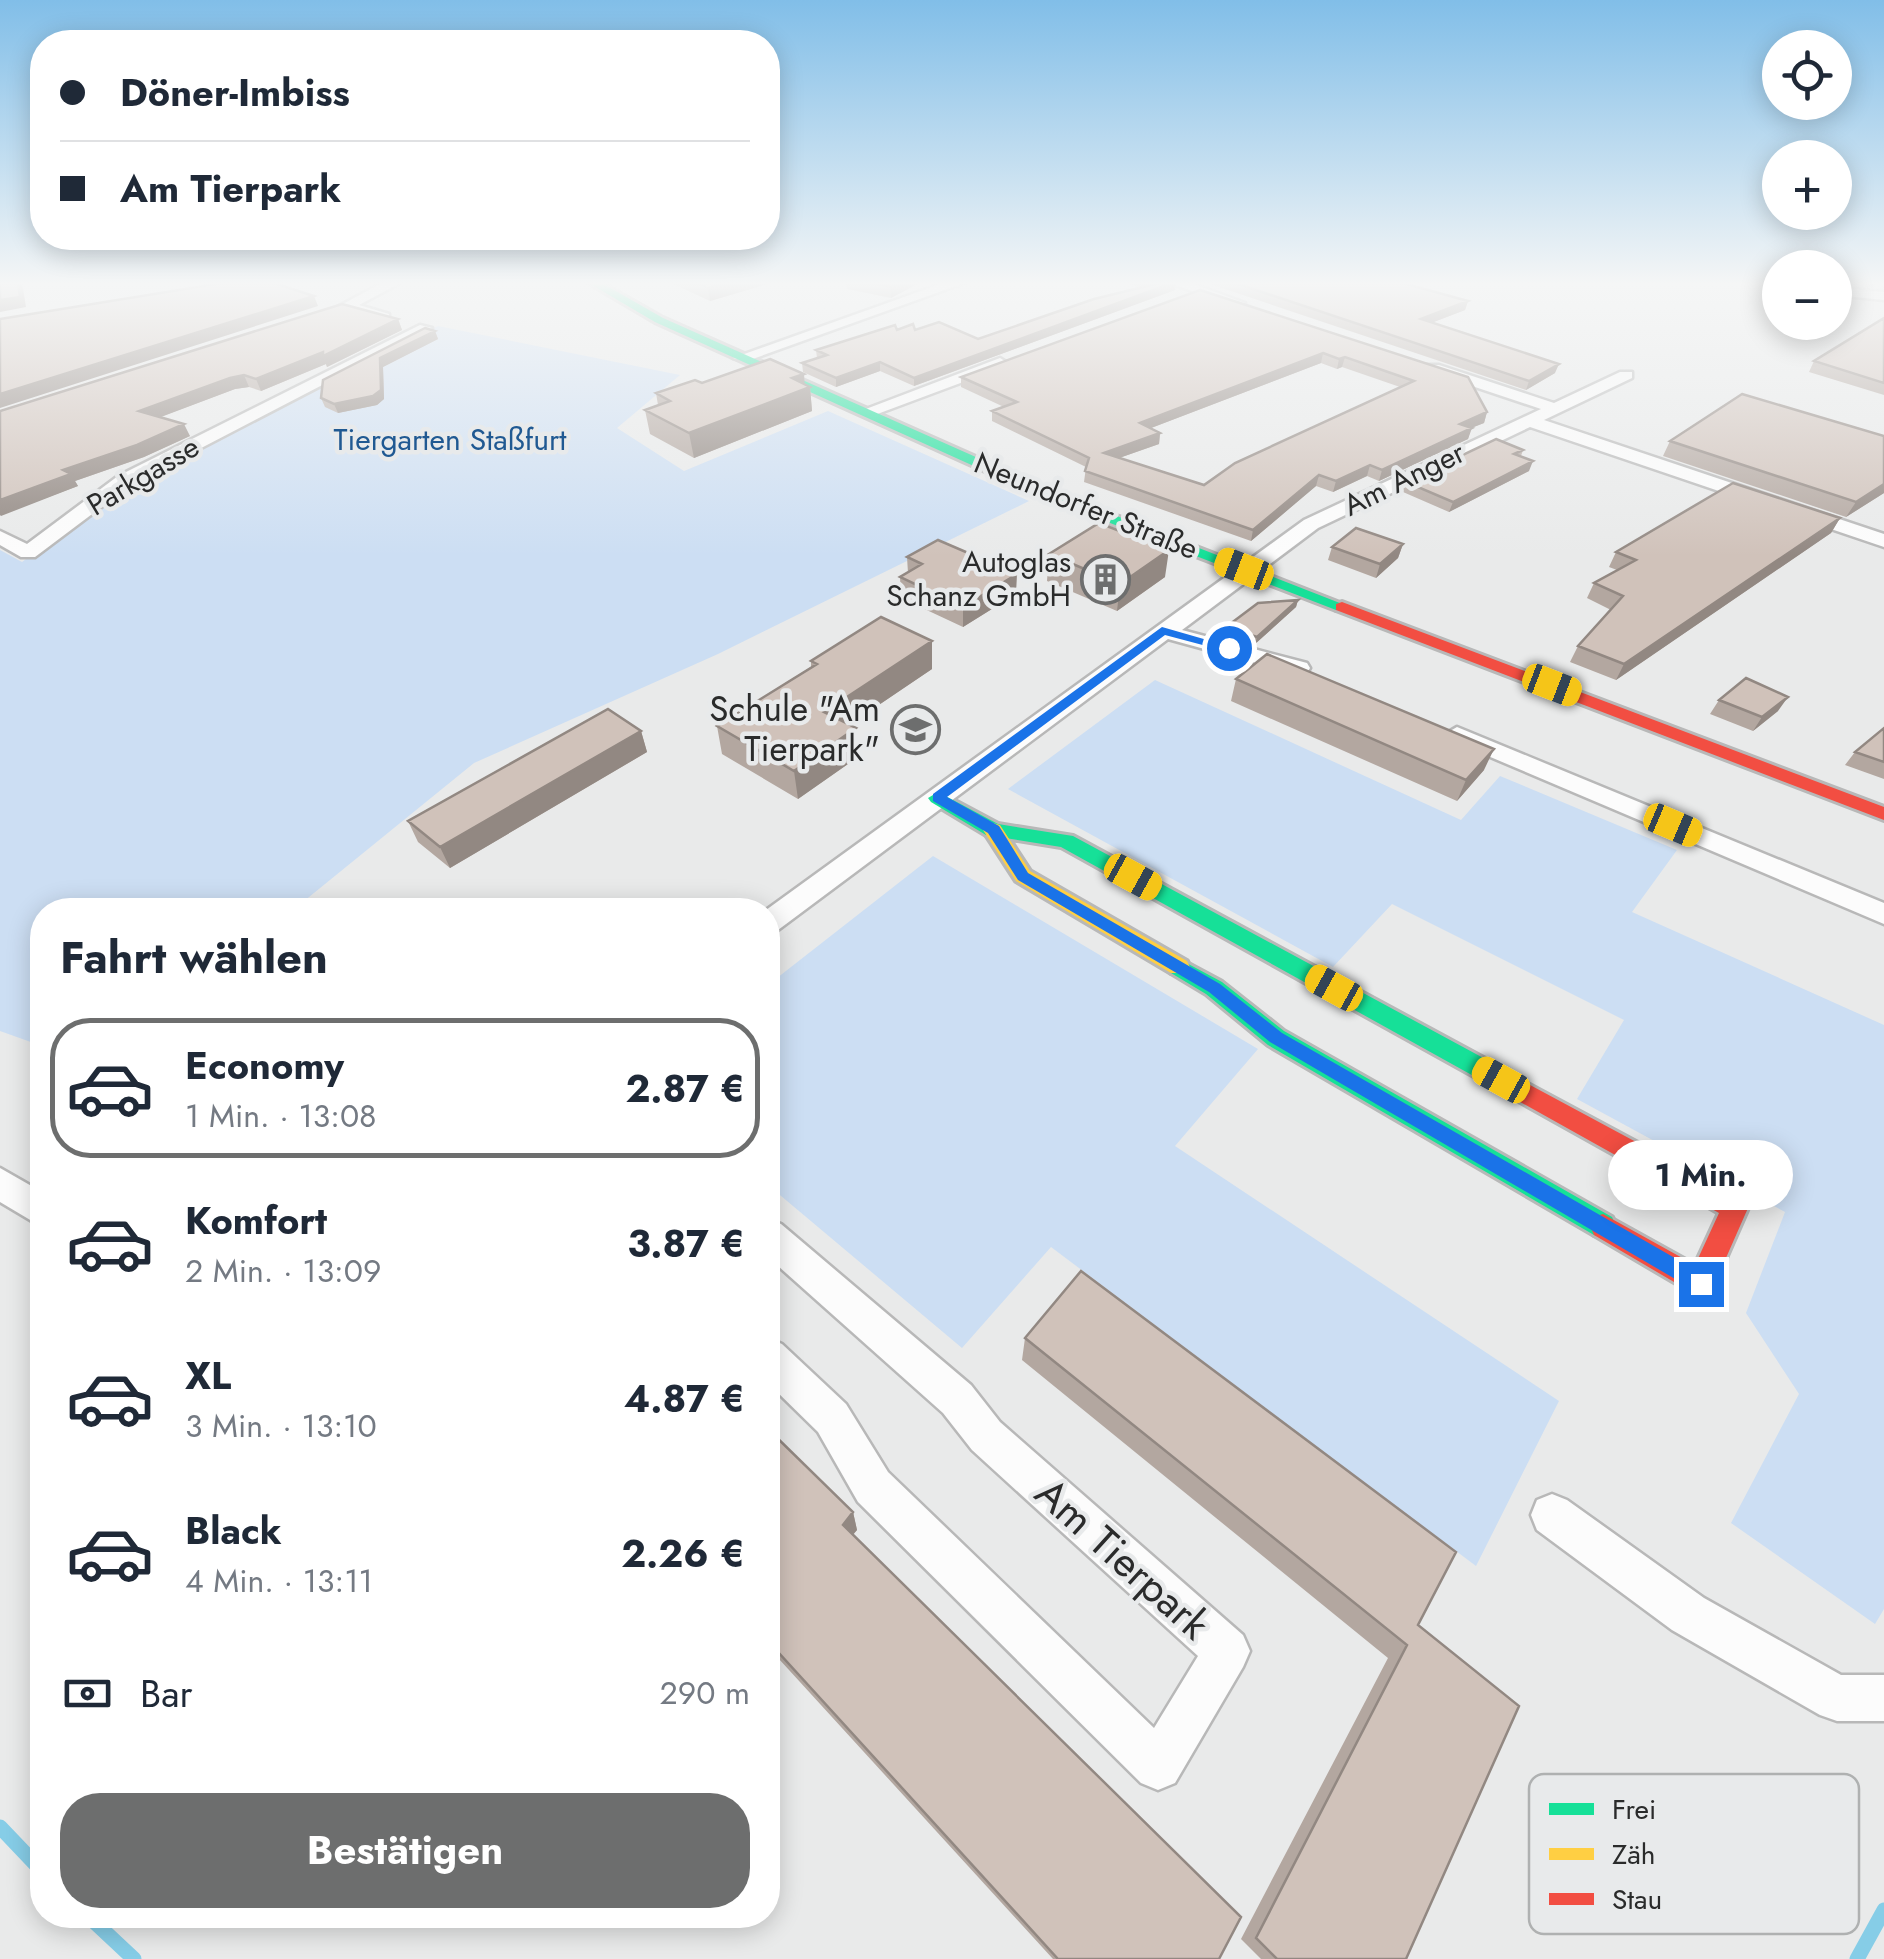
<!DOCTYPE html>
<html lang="de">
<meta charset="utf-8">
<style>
body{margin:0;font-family:Jost,sans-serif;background:#f6f6f7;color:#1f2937;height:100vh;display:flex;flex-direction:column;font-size:38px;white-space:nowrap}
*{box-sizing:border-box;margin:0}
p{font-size:32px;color:#747a83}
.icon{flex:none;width:55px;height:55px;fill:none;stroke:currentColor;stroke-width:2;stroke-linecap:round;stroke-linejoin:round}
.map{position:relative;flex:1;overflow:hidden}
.drawer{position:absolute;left:30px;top:898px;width:750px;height:1030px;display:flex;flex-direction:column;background:#fff;border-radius:40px;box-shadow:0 5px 25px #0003}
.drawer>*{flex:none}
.banner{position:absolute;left:30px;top:30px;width:750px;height:220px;border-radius:40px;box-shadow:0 5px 25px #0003;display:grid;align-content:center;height:220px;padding:0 30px;background:#fff}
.fabs{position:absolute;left:1762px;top:30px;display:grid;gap:20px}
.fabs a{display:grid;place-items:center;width:90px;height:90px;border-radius:50%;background:#fff;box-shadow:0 5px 25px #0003;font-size:50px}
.end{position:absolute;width:45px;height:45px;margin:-22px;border:12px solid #1a73e8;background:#fff;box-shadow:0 0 0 5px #fff}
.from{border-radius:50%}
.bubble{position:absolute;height:70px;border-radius:35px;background:#fff;box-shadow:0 5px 25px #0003;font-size:32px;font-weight:700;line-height:70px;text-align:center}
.car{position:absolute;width:30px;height:60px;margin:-30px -15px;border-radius:12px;box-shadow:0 0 8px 2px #0007;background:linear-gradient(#f5c518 24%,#345 0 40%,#f5c518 0 76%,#345 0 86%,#f5c518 0)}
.banner b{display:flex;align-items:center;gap:35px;height:95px;font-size:38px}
.banner b+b{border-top:2px solid #e0e1e3}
.banner i{width:25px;height:25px;background:#1f2937}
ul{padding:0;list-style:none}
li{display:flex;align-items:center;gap:30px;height:140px;margin:0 20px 15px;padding:0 10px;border:5px solid transparent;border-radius:40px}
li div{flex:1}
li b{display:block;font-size:38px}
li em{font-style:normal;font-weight:700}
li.selected{border-color:#6d6e6e}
li>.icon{width:90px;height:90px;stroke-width:1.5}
h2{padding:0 30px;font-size:45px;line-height:120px}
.pay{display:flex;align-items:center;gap:25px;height:110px;padding:0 30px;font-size:38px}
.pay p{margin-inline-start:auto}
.button{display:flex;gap:20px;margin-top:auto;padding:20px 30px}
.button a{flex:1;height:115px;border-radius:40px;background:#6d6e6e;color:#fff;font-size:40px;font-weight:700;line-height:115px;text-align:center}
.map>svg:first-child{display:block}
.green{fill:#ccdef3}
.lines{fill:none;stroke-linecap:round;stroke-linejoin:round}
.stream{stroke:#86cde7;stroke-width:15}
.street-casing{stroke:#b8b8b8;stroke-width:5}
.fast-casing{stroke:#b8b8b8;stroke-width:6}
.slow-casing{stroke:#b8b8b8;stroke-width:6}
.jam-casing{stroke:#b8b8b8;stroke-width:6}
.street{fill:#fcfcfc;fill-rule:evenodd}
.fast{fill:#16e098;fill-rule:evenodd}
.slow{fill:#ffcf43;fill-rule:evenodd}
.jam{fill:#f24e42;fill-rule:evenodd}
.rail{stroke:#bbb;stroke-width:4;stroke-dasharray:9 9;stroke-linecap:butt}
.wall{fill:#b3a7a0;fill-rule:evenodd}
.shaded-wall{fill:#928882}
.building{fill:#d0c2ba;stroke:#928882;stroke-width:2.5;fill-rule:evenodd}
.route{fill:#1a73e8}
.labels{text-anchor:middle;stroke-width:9;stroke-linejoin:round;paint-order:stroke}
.far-park-label{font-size:30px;fill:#205992;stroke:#e8eaeb}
.far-street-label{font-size:30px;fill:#2a2b2b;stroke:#e8eaeb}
.far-poi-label{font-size:30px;fill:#2a2b2b;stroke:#e8eaeb;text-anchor:end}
.poi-label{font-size:35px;fill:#2a2b2b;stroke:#e8eaeb;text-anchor:end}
.near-street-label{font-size:42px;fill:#2a2b2b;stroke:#e8eaeb}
.key{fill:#e8eaeb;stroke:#afb1b1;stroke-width:2.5}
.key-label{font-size:28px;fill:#2a2b2b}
</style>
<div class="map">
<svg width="1884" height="1959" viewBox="0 0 1884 1959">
<rect width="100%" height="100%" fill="#e9eaea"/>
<path class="green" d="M438,326L680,375L617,428L684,471L828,411L1029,501L718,654L474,763L293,910H42V1046L0,1031V550L22,562L139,476Z
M1155,680L1461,820L1500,776L1677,850L1632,912L1884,1025V1609L1875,1624L1731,1523L1799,1394L1746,1313L1785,1212L1577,1099L1624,1020L1392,904L1333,967L1008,789Z
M933,856L1258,1049L1175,1146L1559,1401L1476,1566L1051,1247L962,1348L768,1185V985Z"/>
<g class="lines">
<path class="stream" d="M0,1827L42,1871
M87,1915L134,1959
M1857,1959L1884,1910"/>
<defs>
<path id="street" d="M384,282H402L359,305L389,314V320L339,306Z
M946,282H967L747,361L733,358Z
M1167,282H1188L1245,303L1233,306Z
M1835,287L1884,292V300L1835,295Z
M420,325L432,328L132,484L35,557H21L0,545V531L27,544L118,476Z
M1000,358L1008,363L1006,366L872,416L858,412Z
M1427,365H1439L1554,403L1620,372H1632V378L1544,420L1884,534V547L1530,427L1318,528L1182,630L1307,663L1310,668L1307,673L1299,675L1168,639L778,930L768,933L766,910L1304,520L1541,409L1427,371Z
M1457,727L1884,903V924L1448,739L1445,734Z
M0,1168L42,1192V1227L0,1202Z
M768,1219L781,1224L971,1385L1000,1422L1243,1635L1250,1651L1243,1667L1175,1783L1158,1790L1141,1783L858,1502L818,1432L768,1383V1338L782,1344L846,1404L888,1472L1154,1728L1198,1656L972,1450L943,1413L768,1257Z
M1552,1494L1567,1500L1704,1598L1841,1675H1884V1721H1837L1820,1715L1672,1630L1537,1530L1531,1515L1537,1500Z"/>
<path id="fast" d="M587,282H600L663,318L1050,490L1350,607L1336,610L1040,496L655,322Z
M938,792L998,824L1073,836L1524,1080L1527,1087L1524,1094L1515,1097L1506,1094L1061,847L986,835L931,802L928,798Z
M1179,959L1222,982L1284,1031L1612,1217L1616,1226L1612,1235L1603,1238L1594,1235L1268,1045L1206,994L1171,973L1168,967Z"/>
<path id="slow" d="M993,823L1000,825L1030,871L1187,961L1190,967L1187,973H1171L1016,881L983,830Z"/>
<path id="jam" d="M1342,602L1884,807V820L1336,610V604Z
M1515,1077L1744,1200L1748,1208L1711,1292L1701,1296L1691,1292L1594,1235L1590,1226L1594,1217L1603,1214L1695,1265L1719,1213L1506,1094L1503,1087L1506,1080Z"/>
</defs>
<use href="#street" class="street-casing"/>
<use href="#fast" class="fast-casing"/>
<use href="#slow" class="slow-casing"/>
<use href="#jam" class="jam-casing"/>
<use href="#street" class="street"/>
<use href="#fast" class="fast"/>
<use href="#slow" class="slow"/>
<use href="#jam" class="jam"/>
<path class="rail" d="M1848,282L1884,287"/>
</g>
<path class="wall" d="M669,282H774L710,301Z
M846,282H921L891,298L847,289Z
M1124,282H1176L1175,290L914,386L880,371L836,387L803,372L802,363L817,358L816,350L897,330H915L978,339L1141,288Z
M1204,282H1399L1468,301L1465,310L1431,323L1555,373L1526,390Z
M1200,290L1487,412L1484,423L1471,428L1468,439L1379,481L1367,476L1333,492L1316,486L1251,541L1084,482L1086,467L992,421V411L1004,407L961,387V377ZM1321,363L1337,369L1342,367L1400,387L1204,485L1119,458L1159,444L1160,433L1151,428Z
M1884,318V395L1809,372L1814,361Z
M398,319L402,330L327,367L326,364L261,391L249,387L235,389L160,417L190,436L144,457L75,481L78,486L0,515V411Z
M435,331L438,339L383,367L384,399L377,405L338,413L325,407L321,398Z
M702,383L805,384L810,387L812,411L694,458L650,434L645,410L658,405L656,393Z
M1884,436V493L1846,517L1663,456L1670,441Z
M1523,450L1521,456L1529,471L1449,512L1403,492L1406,482Z
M1840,518L1831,533L1616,680L1570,662L1578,646L1611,610L1587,598L1594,583L1617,570L1609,567L1616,552Z
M1403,544L1398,558L1376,578L1328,560L1332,547Z
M1049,554L1165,577L1117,611L1047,581Z
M907,557L1016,594L963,627L901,598L900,577L908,573Z
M1298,600L1296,607L1255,644L1225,634L1226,627Z
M811,661L932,669L849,725L856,728L858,757L798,799L722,754L717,726L811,667Z
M1236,679L1484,770L1457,801L1231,701Z
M1719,700L1778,711L1753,731L1710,714Z
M1884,728V779L1845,765L1855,752Z
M641,731L647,752L450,868L418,842L408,821Z
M1025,1338L1418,1625L1406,1959H1261L1241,1939L1388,1658L1022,1360Z
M768,1429L853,1512L857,1530L853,1535L1219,1959H1053L768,1647Z"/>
<path class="shaded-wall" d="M18,282H22L26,307L0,312V300Z
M727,282H774L710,301L708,288Z
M899,282H921L891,298L890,287Z
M1176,282L1175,290L914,386V378Z
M314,296L318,306L0,408V394Z
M1468,301L1465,310L1418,328L1421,319Z
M398,319L402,330L327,367L326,364L261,391L256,379Z
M435,331L438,339L383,367L384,399L377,405L338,413L334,404L380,358Z
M1323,353L1321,363L1138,433L1140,423Z
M1345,357L1342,367L1337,369L1339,359Z
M880,362V371L836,387V378Z
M1559,364L1555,373L1526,390L1529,381Z
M804,374L805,389L810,387L812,411L694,458L689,433L792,378Z
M244,375L249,387L235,389L145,423L139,411L230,378Z
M1487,412L1484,423L1456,434L1460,424Z
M184,424L190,436L144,457L75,481L78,486L1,516L0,515V500L63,470Z
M1472,428L1468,439L1379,481L1382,470Z
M1160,433L1159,444L1102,464L1104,453Z
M1533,461L1529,471L1449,512L1453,502Z
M1370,465L1367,476L1333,492L1336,481Z
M1319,475L1316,486L1251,541L1253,530Z
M1884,484V493L1846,517L1856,502Z
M1840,518L1831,533L1616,680L1624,664Z
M1403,544L1398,558L1376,578L1380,564Z
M1169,550L1165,577L1117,611L1120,584Z
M1017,574L1016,594L963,627V607Z
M1298,600L1296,607L1255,644L1257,637Z
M932,641V669L827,740L824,712Z
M1788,697L1778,711L1753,731L1762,717Z
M856,728L858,757L798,799L794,771Z
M641,731L647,752L450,868L440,847Z
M1494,749L1484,770L1457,801L1466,780Z
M853,1512L857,1530L846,1542L843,1525Z"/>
<path class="building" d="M0,282H18L20,297L0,300Z
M228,282H271L314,296L0,394V319Z
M696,282H727L708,288Z
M869,282H899L890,287Z
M1149,282H1175L914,378L880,362L836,378L802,363L827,355L816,350L895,325L897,330L913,324L915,330L939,322L978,339L1094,299L1155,284Z
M1232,282H1399L1468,301L1421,319L1559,364L1529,381Z
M1200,290L1468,377L1487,412L1460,424L1472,428L1382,470L1370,465L1336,481L1319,475L1253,530L1085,471L1089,458L992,411L1017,402L961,377ZM1323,353L1339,359L1345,357L1414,381L1235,463L1204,485L1104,453L1160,433L1140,423Z
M342,304L398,319L323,356V352L256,379L244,375L230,378L139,411L184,424L137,445L63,470L71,474L0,500V411Z
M1884,318V383L1814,361Z
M425,328L435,331L380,358L381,390L373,396L334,404L321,398L323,380Z
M770,359L804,374L792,378L810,387L689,433L645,410L670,401L656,393L695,380L702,383Z
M1742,394L1884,436V484L1856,502L1670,441Z
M1496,439L1523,450L1514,454L1533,461L1453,502L1406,482Z
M1733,483L1840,518L1624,664L1578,646L1623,596L1594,583L1636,560L1616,552Z
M1099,523L1169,550L1120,584L1049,554Z
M1356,528L1403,544L1380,564L1332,547Z
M938,540L1017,574L963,607L900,577L922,564L907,557Z
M1298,600L1257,637L1226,627L1258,603Z
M881,617L932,641L824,712L856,728L794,771L717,726L817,664L811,661Z
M1267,654L1494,749L1466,780L1236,679Z
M1746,678L1788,697L1762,717L1719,700Z
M608,709L641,731L440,847L408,821Z
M1884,728V762L1855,752Z
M1081,1271L1456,1552L1418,1625L1519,1706L1406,1959H1277L1256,1938L1407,1645L1025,1338Z
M768,1429L853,1512L843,1525L1241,1917L1219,1959H1058L768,1641Z"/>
<linearGradient id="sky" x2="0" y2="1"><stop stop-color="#81bee8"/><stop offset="0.51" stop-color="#f5f6f6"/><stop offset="1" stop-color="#f5f6f6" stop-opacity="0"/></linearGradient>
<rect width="1884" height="556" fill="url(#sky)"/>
<path class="route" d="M1162,627L1235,648L1229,652L1165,635L947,797L999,826L1028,873L1220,984L1282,1033L1708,1277V1290H1694L1270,1042L1209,992L1018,880L988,833L933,801V794Z"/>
<defs>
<symbol id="building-ring" viewBox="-11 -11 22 22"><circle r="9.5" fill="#e8eaeb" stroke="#6d6e6e" stroke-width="1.5"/><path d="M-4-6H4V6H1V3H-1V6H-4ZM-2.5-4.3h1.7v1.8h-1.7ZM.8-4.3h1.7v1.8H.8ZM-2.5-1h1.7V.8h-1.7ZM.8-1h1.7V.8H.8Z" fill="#6d6e6e"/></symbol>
<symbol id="school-ring" viewBox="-11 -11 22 22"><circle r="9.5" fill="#e8eaeb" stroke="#6d6e6e" stroke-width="1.5"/><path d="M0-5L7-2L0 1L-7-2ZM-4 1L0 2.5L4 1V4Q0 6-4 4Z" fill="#6d6e6e"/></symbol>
</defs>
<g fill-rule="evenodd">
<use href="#building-ring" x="1078" y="552" width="55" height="55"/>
<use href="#school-ring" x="888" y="702" width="55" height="55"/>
</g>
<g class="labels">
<g class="far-park-label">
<text x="450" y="450">Tiergarten Staßfurt</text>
</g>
<g class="far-street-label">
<text transform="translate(143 476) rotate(-31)" y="10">Parkgasse</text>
<text transform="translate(1404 479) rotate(-26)" y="10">Am Anger</text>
<text transform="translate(1086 506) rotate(22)" y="10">Neundorfer Straße</text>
</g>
<g class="far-poi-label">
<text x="1071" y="572">Autoglas<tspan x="1071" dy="34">Schanz GmbH</tspan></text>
</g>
<g class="poi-label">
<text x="880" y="721">Schule "Am<tspan x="880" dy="40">Tierpark"</tspan></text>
</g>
<g class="near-street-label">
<text transform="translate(1123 1558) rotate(42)" y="15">Am Tierpark</text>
</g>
</g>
<rect x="1529" y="1774" width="330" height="160" rx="15" class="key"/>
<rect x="1549" y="1803" width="45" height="12" fill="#16e098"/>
<rect x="1549" y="1848" width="45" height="12" fill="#ffcf43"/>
<rect x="1549" y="1893" width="45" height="12" fill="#f24e42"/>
<g class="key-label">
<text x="1612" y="1819">Frei</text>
<text x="1612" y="1864">Zäh</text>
<text x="1612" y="1909">Stau</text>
</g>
</svg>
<div class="fabs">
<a><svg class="icon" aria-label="locate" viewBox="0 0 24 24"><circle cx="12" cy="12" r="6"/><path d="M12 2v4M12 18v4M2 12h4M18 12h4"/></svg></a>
<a>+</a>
<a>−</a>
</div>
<i class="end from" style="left:1229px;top:648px"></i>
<i class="end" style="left:1701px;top:1284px"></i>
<div class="bubble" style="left:1608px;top:1140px;width:185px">1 Min.</div>
<i class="car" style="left:1244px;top:569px;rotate:291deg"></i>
<i class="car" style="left:1552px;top:685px;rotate:111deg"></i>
<i class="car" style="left:1673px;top:825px;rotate:113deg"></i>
<i class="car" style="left:1133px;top:877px;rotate:119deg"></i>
<i class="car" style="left:1334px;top:988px;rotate:299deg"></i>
<i class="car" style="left:1501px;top:1080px;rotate:299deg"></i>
<div class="banner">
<b><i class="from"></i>Döner-Imbiss</b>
<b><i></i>Am Tierpark</b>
</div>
<section class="drawer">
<h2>Fahrt wählen</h2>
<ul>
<li class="selected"><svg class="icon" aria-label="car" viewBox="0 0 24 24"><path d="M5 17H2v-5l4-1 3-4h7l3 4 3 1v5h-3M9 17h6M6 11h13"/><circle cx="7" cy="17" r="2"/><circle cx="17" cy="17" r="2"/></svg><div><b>Economy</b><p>1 Min. · 13:08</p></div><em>2.87 €</em></li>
<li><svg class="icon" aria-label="car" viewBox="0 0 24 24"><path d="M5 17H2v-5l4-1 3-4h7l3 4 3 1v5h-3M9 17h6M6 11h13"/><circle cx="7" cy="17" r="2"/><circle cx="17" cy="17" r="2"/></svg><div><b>Komfort</b><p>2 Min. · 13:09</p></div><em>3.87 €</em></li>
<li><svg class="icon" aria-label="car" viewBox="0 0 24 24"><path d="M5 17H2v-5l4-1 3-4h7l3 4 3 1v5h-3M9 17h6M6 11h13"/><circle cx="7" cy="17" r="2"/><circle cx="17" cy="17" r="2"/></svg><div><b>XL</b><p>3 Min. · 13:10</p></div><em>4.87 €</em></li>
<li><svg class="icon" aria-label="car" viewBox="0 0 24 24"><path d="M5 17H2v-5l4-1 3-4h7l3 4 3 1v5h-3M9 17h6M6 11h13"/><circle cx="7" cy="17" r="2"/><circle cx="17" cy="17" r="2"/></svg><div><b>Black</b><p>4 Min. · 13:11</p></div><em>2.26 €</em></li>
</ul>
<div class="pay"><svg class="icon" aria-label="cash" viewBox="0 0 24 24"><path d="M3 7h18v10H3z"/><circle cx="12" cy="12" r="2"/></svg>Bar<p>290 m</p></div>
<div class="button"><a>Bestätigen</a></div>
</section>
</div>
